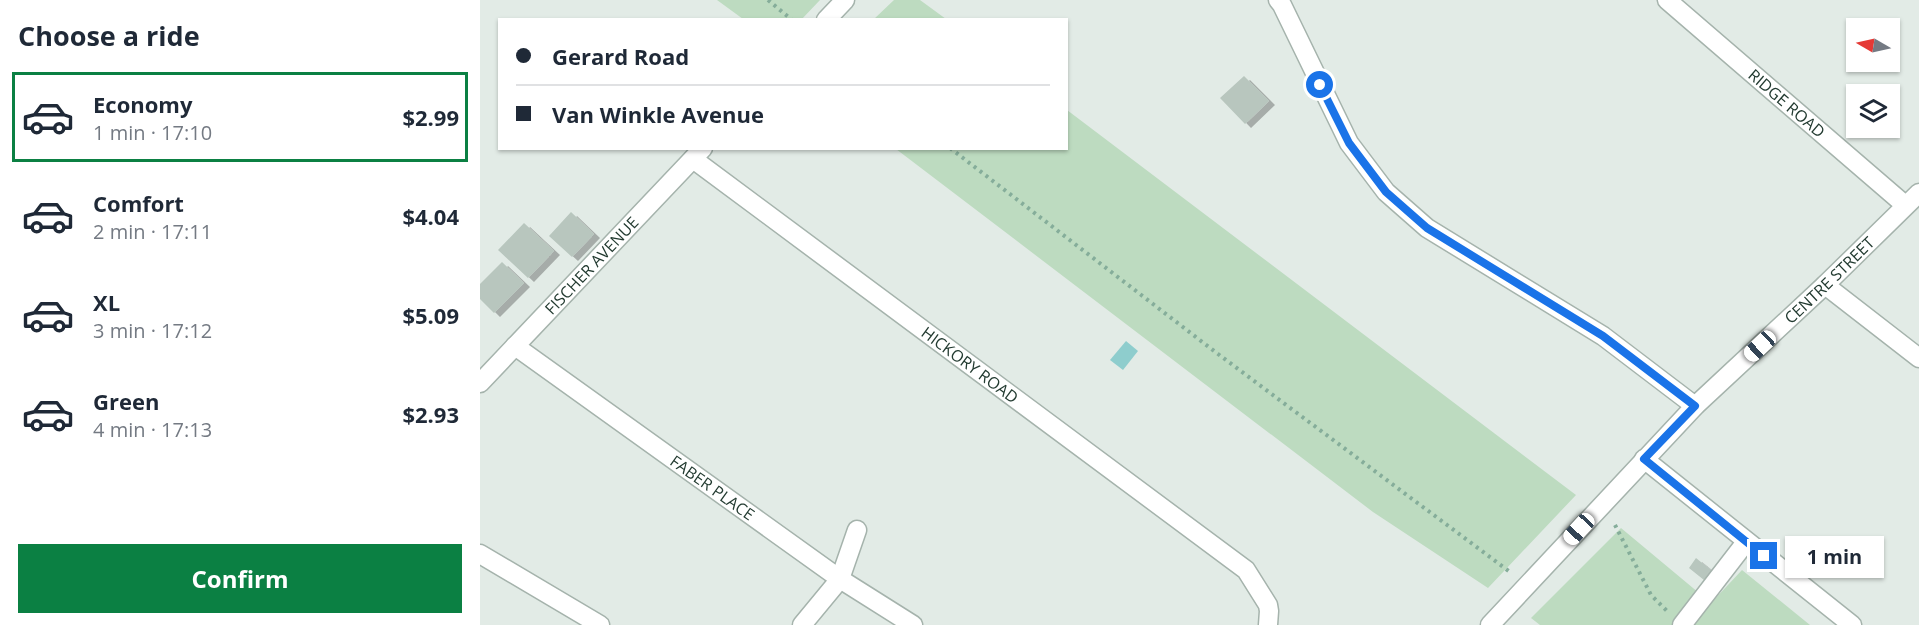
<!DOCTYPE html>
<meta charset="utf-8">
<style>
body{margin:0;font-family:"Open Sans",sans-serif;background:#f2f2f3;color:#1f2937;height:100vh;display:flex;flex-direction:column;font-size:22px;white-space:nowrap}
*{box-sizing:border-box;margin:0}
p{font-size:20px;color:#747a83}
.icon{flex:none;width:33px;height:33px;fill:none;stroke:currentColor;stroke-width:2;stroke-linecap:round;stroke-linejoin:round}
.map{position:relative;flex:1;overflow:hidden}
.details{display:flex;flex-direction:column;background:#fff;width:480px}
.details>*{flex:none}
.guide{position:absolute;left:18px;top:18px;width:570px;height:132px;border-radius:0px;box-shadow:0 2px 4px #0004;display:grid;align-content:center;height:132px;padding:0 18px;background:#fff}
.needle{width:39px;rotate:279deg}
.buttons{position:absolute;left:1366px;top:18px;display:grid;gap:12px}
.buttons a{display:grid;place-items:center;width:54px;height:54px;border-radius:0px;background:#fff;box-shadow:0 2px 4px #0004;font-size:30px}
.end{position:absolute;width:27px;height:27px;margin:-14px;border:8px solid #1a73e8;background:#fff;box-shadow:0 0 0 3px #fff}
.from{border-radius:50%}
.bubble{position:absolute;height:42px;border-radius:0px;background:#fff;box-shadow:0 2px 4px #0004;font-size:20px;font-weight:700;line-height:42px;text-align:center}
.car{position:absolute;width:18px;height:36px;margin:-18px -9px;border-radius:8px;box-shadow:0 0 4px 2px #0007;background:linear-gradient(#fff 24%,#345 0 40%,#fff 0 76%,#345 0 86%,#fff 0)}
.guide b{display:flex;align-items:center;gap:21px;height:57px;font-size:22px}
.guide b+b{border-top:2px solid #e0e1e3}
.guide i{width:15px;height:15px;background:#1f2937}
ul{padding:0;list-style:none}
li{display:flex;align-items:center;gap:18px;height:90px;margin:0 12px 9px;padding:0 6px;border:3px solid transparent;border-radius:0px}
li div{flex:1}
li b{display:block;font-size:22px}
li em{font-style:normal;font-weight:700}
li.selected{border-color:#0b8043}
li>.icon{width:54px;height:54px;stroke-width:1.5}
h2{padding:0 18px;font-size:27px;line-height:72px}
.primary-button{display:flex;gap:12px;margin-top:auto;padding:12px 18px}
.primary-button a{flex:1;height:69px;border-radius:0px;background:#0b8043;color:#fff;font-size:24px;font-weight:700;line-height:69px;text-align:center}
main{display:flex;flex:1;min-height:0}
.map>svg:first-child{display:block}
.green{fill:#bddbc0}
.water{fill:#8ecdcd}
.building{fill:#b8c6be;filter:url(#shadow)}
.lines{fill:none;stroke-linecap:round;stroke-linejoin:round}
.minor-casing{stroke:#a5b3ac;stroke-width:21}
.path{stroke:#85ad9a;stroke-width:4;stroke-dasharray:3 4.5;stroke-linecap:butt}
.minor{stroke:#fff;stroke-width:18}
.route{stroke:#1a73e8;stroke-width:8}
.labels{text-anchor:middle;stroke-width:4.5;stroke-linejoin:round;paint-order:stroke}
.street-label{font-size:16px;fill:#233b31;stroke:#f2f8f4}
</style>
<main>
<section class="details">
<h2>Choose a ride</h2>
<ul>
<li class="selected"><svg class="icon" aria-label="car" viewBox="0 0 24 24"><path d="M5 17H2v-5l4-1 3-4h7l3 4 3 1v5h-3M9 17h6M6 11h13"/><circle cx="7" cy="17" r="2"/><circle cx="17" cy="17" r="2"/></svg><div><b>Economy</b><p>1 min · 17:10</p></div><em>$2.99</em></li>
<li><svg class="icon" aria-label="car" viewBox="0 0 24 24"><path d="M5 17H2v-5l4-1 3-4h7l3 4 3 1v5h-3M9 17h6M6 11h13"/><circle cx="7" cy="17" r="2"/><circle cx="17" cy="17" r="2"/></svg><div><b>Comfort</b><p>2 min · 17:11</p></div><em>$4.04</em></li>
<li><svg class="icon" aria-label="car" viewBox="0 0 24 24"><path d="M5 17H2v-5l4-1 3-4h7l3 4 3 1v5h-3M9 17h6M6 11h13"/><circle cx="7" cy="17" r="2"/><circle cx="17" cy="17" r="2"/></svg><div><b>XL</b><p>3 min · 17:12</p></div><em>$5.09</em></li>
<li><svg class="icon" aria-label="car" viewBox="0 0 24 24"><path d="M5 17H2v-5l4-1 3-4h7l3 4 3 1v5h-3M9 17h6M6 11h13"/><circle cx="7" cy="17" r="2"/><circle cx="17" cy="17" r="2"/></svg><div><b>Green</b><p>4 min · 17:13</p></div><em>$2.93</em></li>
</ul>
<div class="primary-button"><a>Confirm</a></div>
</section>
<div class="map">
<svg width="1439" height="625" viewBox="0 0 1439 625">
<defs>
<filter id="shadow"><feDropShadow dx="6" dy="4" stdDeviation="0" flood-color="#0004"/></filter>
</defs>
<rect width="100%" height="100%" fill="#e2ebe6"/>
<path class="green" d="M237,0H340L321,20L263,19Z
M414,0H440L466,19H394Z
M587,110L1096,495L1008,588L893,512L416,149L586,148Z
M1141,528L1231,603L1262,570L1330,625H1060L1051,618Z"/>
<path class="water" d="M646,341L658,351L643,370L630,360Z"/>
<path class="building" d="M764,76L789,101L765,124L740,98Z
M91,212L114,234L92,257L69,236Z
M44,223L74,251L48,278L18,250Z
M22,262L44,283L14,313L0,299V284Z
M1216,558L1232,571L1224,580L1209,568Z"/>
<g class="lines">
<defs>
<g id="minor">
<path d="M798,0L802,5L869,143L906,192L947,228L1123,336L1215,406"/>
<path id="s1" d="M1187,0L1425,205"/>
<path d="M346,20L365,0"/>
<path id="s2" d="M213,159L766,570L788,605L789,611L788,625"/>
<path d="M1345,285L1439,358"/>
<path id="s3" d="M35,346L360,579L433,625"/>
<path id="s4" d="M0,383L223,148"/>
<path d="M1164,459L1372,625"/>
<path d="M0,554L120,625"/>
<path d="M322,625L360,579L377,530"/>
<path id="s5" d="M1010,625L1215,406L1345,285L1439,193"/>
<path d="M1202,625L1266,542"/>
</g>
</defs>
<use href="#minor" class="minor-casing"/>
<path class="path" d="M288,0L312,20
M470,148L738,354L1030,572
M1135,525L1171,595L1189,613"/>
<use href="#minor" class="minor"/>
</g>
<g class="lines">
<path class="route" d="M840,85L869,143L906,192L947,228L1123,336L1215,406L1164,459L1284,556"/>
</g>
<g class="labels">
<g class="street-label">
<text dy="6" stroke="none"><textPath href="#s1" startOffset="158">RIDGE ROAD</textPath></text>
<text dy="6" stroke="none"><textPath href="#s4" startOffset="162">FISCHER AVENUE</textPath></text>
<text dy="6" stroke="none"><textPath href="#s5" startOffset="484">CENTRE STREET</textPath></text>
<text dy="6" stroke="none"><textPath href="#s2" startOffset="345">HICKORY ROAD</textPath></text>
<text dy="6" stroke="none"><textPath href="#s3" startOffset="243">FABER PLACE</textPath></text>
</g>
</g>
</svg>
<div class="buttons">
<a><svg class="needle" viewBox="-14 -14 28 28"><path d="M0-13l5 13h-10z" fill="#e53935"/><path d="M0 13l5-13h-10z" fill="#747a83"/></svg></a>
<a><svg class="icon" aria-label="layers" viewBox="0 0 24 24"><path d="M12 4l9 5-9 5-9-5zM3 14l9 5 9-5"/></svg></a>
</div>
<i class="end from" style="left:840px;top:85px"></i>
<i class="end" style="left:1284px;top:556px"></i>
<div class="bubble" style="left:1305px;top:536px;width:99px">1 min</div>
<i class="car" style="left:1280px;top:346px;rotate:227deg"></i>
<i class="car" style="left:1099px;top:529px;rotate:223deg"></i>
<div class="guide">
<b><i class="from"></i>Gerard Road</b>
<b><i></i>Van Winkle Avenue</b>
</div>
</div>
</main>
